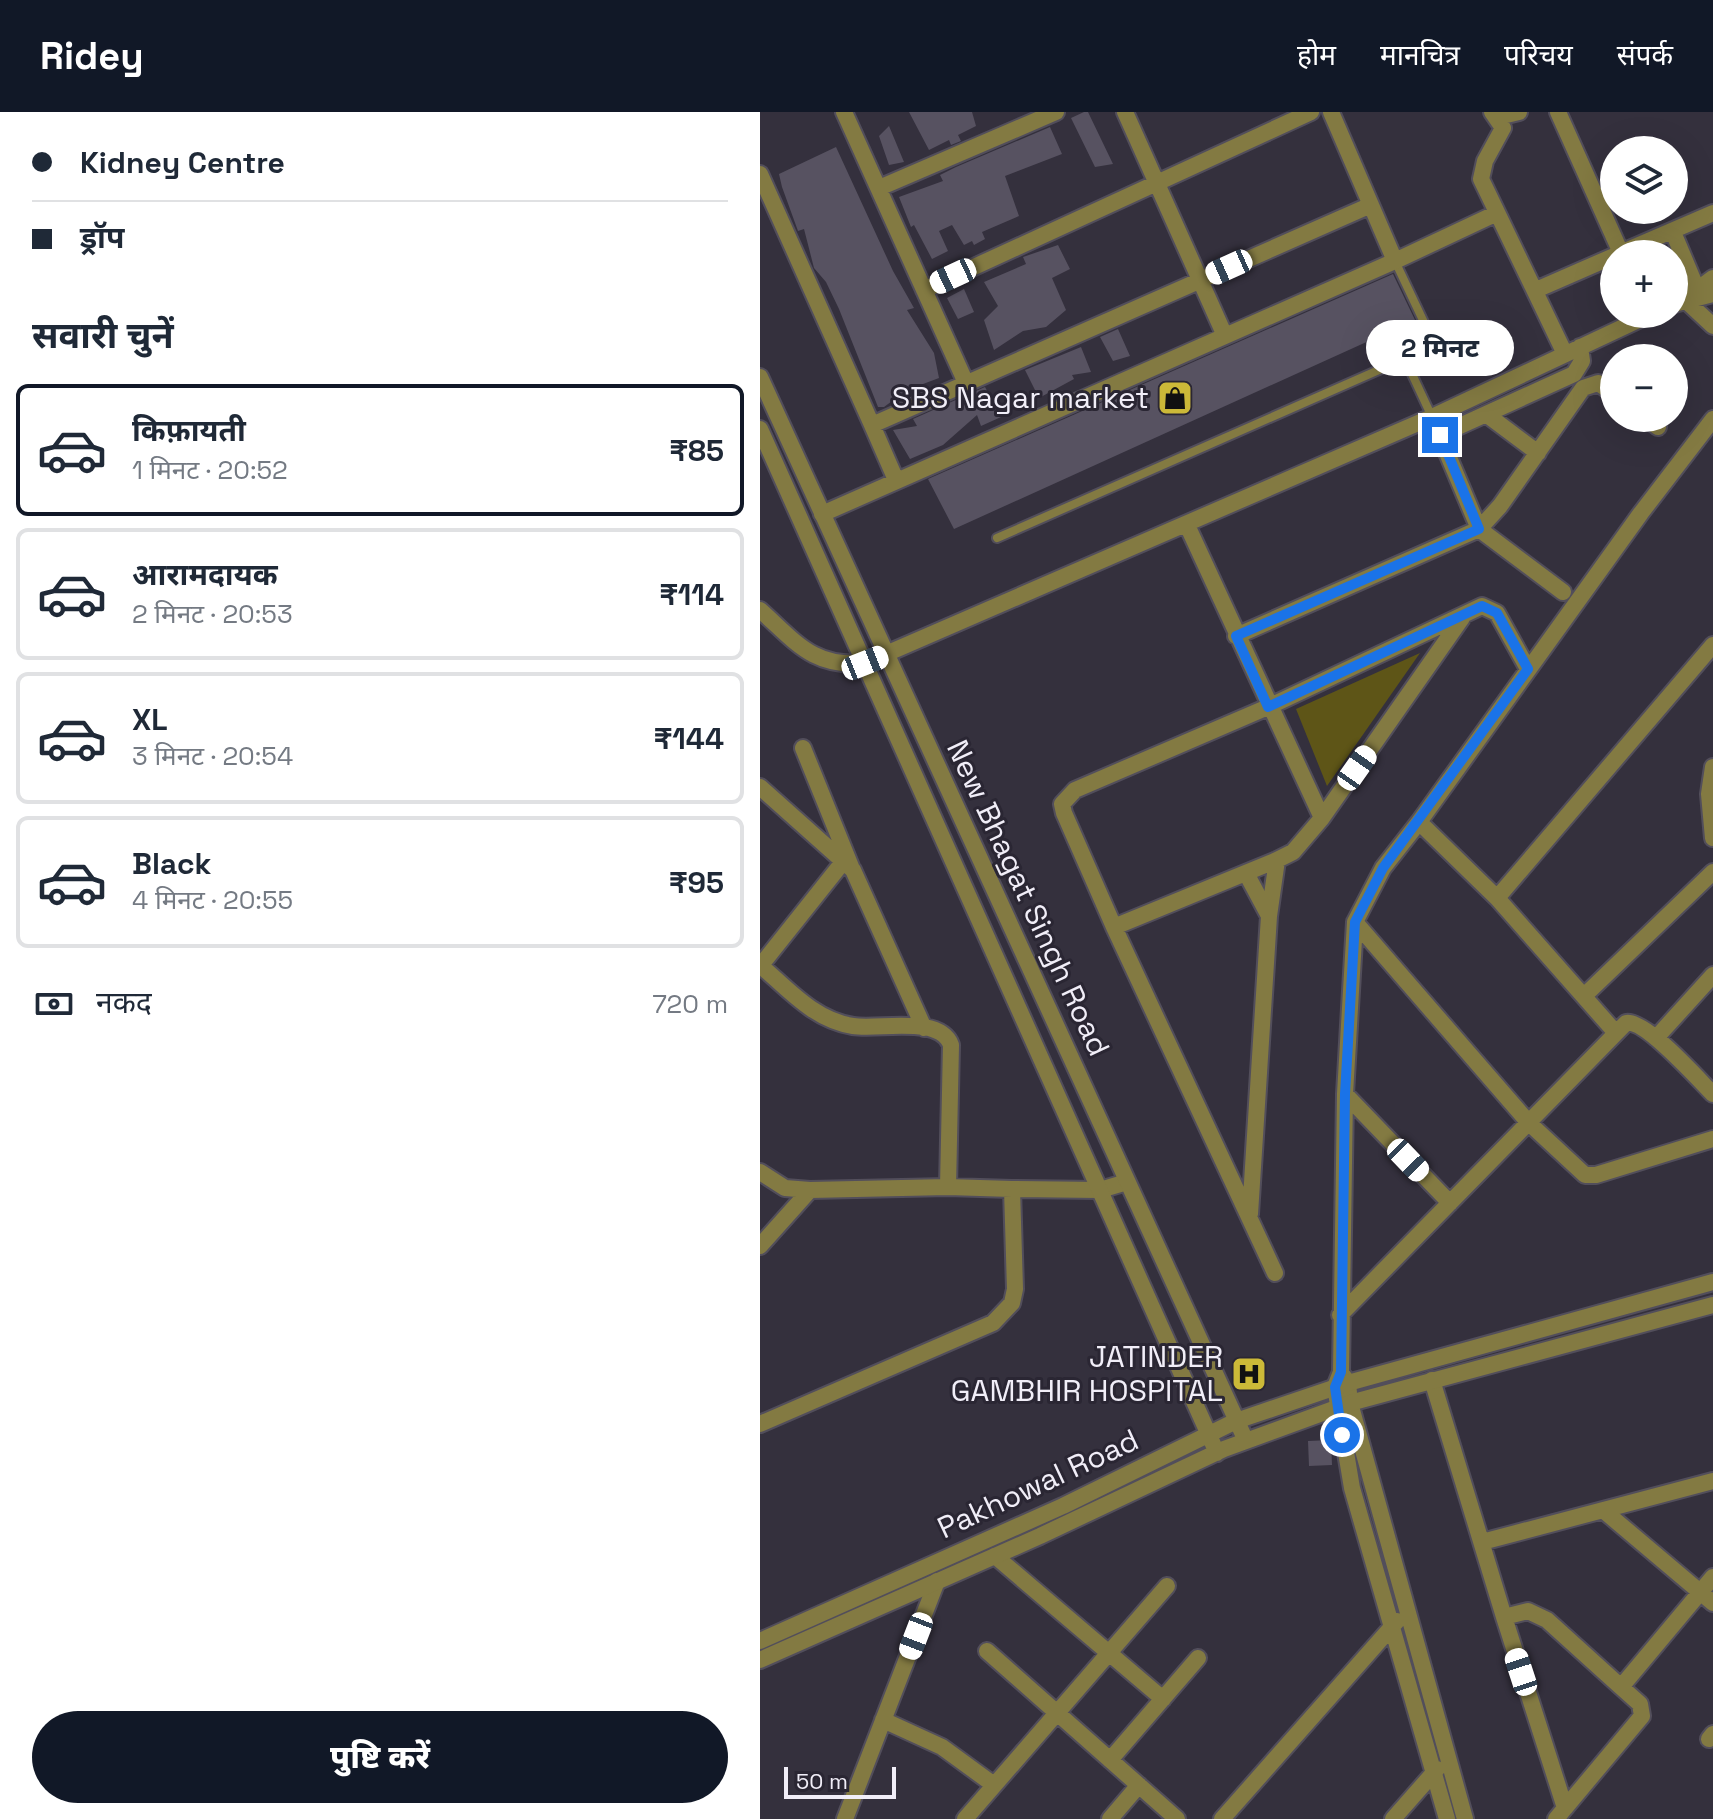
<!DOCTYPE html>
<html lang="hi">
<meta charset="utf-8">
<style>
body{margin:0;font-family:"Space Grotesk","Noto Sans Devanagari",sans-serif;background:#f2f2f3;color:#1f2937;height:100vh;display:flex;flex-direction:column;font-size:30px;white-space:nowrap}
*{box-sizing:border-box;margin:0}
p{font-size:26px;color:#747a83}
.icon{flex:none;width:44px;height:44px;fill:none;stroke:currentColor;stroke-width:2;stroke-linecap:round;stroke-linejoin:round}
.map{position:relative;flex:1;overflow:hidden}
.side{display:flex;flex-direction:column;background:#fff;width:760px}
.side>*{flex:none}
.hud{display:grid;align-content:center;height:176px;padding:0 32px;background:#fff}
.fabs{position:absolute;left:840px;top:24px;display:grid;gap:16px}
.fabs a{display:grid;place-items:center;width:88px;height:88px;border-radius:50%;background:#fff;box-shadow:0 8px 32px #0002;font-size:40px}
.scale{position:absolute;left:24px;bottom:20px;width:112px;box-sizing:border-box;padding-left:8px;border:4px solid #f1eef8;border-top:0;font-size:22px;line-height:28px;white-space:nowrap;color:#f1eef8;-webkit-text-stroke:6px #2a2633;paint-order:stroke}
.end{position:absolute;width:36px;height:36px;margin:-18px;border:10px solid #1a73e8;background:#fff;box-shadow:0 0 0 4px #fff}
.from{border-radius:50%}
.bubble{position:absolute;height:56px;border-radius:28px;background:#fff;box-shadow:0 8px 32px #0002;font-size:26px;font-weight:800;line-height:56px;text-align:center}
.car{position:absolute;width:24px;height:48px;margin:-24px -12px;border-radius:10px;box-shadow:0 0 6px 2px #0007;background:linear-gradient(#fff 24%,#345 0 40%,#fff 0 76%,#345 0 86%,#fff 0)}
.hud b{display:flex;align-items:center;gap:28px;height:76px;font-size:30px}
.hud b+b{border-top:2px solid #e0e1e3}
.hud i{width:20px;height:20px;background:#1f2937}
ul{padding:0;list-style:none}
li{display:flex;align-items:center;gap:24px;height:132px;margin:0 16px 12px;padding:0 16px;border:4px solid #e0e1e3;border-radius:12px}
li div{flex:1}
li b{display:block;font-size:30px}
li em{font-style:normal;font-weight:800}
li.active{border-color:#111827}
li>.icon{width:72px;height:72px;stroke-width:1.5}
h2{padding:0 32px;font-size:36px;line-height:96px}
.pay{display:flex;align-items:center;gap:20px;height:88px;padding:0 32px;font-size:30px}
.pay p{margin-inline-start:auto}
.cta{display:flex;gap:16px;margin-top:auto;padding:16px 32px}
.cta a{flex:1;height:92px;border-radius:48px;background:#111827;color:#fff;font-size:32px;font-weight:800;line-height:92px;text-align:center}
header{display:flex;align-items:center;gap:48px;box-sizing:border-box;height:112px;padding:0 40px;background:#111827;color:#fff}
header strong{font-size:38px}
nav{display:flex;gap:44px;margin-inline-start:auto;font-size:28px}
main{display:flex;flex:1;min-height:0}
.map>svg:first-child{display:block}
.green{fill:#5e5517}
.building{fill:#575261}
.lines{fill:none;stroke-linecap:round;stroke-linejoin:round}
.service-casing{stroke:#524e5b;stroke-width:12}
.minor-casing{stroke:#524e5b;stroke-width:20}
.tertiary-casing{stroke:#524e5b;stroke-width:20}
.service{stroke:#837a42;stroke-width:8}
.minor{stroke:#837a42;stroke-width:16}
.tertiary{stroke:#837a42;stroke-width:16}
.route{stroke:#1a73e8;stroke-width:10}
.labels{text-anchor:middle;stroke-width:6;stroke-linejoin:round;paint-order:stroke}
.poi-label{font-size:30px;fill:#f1eef8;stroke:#2a2633;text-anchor:end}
.street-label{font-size:30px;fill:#f1eef8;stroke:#2a2633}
</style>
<header>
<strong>Ridey</strong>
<nav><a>होम</a><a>मानचित्र</a><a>परिचय</a><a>संपर्क</a></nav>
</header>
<main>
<section class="side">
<div class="hud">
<b><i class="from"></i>Kidney Centre</b>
<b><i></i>ड्रॉप</b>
</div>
<h2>सवारी चुनें</h2>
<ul>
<li class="active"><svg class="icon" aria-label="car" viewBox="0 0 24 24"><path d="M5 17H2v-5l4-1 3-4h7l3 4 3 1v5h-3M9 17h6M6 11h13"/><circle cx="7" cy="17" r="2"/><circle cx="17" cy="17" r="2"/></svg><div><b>किफ़ायती</b><p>1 मिनट · 20:52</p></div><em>₹85</em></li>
<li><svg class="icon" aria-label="car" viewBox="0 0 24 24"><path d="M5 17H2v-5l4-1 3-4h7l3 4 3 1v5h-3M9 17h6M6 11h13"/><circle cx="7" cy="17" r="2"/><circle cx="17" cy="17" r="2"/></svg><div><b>आरामदायक</b><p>2 मिनट · 20:53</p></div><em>₹114</em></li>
<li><svg class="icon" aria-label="car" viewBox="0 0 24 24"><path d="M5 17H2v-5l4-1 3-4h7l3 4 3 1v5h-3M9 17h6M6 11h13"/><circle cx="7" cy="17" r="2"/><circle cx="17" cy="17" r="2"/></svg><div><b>XL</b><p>3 मिनट · 20:54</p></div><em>₹144</em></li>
<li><svg class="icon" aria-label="car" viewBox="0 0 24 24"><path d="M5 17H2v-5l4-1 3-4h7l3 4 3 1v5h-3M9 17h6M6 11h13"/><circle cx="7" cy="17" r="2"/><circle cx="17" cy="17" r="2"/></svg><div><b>Black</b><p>4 मिनट · 20:55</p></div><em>₹95</em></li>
</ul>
<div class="pay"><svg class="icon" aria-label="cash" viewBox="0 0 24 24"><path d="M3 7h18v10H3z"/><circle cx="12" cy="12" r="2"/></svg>नकद<p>720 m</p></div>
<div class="cta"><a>पुष्टि करें</a></div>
</section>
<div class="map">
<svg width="953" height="1707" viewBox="0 0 953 1707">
<rect width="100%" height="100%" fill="#34303d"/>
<path class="green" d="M660,541L567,674L536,597Z"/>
<path class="building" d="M149,0H212L216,14L198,23L201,29L191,33L189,28L169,38Z
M324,0H328L353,52L335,55L311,6Z
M129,14L144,50L129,53L119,24Z
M290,15L302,42L245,64L259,104L222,120L225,127L214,133L212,129L204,133L192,113L179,119L188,139L172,147L154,113L151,115L139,85L183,69L180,63L196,55Z
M76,35L133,159L154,196L147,198L174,241L179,266L147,278L124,295H118L79,197L66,170L54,156L44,117L38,119L22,75L19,62Z
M298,133L310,157L292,166L306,198L286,215L263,219L234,238L224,208L238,194L224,170L266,152L263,145Z
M633,162L655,208L194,417L168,367Z
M204,177L214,200L198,207L187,186Z
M358,217L370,244L353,249L340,225Z
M321,235L331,260L312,263L314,267L279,286L265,258Z
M225,275L241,305L221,314L217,303L183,333L150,347L133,318L157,314L153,307Z
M571,1328L572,1353L549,1354L548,1329Z"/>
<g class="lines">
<defs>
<path id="service" d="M645,247L672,305
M237,426L662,239L669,232V221L635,149"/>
<path id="minor" d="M84,0L206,271
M365,0L465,224
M732,0L743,16L725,49L721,67L805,242
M798,0L861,141
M738,5L759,0
M0,62L112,313L611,93
M119,76L296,0
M913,120L937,177
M858,142L953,101
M635,149L735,102
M164,178L551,0
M776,178L854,144
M929,184L953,166
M924,187L953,214
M914,192L953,182
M726,302L778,341
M672,305L719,417L803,480
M886,306L898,315
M112,313L136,368
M680,323L814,262L822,249L820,235
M62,402L635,149L571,0
M427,413L562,706L533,740L517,748L354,815L515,1161
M0,498C36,530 53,556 105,551L672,305L891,202
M476,524L719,417L740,394L823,276L838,271L854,282
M43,636L92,757
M953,655L949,682L953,726
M0,675L93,758L164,916
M562,706L702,506
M659,710L623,756L595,810L585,982L581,1260L575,1275L592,1376L687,1707
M486,761L509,804
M737,786L953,533
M595,810L769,1011L825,1063H836L953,1027
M354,815L304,701L302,692L315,678L508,595L722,494L737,501L768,557
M0,853C28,877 54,908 93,914C120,918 180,903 191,933L188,1075L252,1077L255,1177L252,1191L233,1211L0,1312
M1,853L83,750
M824,884L953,760
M856,921L737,786L659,710L881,401L953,307
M896,926L953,863
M585,982L690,1091
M0,1060L25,1076L50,1078L188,1075
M252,1077L340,1078L367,1070
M490,1102L509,804L517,748
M0,1134L50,1078
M580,1203L866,911C885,907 938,967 953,982
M582,1262L588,1271L590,1291L705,1707
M672,1268L744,1505L768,1499L787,1508L861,1575L953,1465
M843,1398L953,1491
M722,1430L953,1369
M235,1444L403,1587
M744,1505L805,1696L796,1707
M227,1539L417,1707
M123,1608L182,1635L234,1673
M949,1627L953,1622
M350,1648L438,1546
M805,1696L882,1604L880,1592L861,1575
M85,1707L177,1469
M205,1707L407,1474
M350,1707L379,1673
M462,1707L637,1509
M633,1707L677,1657"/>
<path id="tertiary" d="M0,265L486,1329
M0,317L457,1341
M0,1529L303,1394L476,1309L588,1271L953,1170
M0,1548L280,1424L464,1337L590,1291L953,1193"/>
</defs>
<use href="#service" class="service-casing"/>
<use href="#minor" class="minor-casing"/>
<use href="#tertiary" class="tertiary-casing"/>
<use href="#service" class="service"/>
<use href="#minor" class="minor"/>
<use href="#tertiary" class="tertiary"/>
</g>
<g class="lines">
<path class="route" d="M582,1323L575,1275L581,1260L585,982L595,810L623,756L768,557L737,501L722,494L508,595L476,524L719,417L680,323"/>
</g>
<defs>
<symbol id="shop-square" viewBox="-11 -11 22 22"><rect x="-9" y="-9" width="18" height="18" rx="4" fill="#ccb938" stroke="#2a2633"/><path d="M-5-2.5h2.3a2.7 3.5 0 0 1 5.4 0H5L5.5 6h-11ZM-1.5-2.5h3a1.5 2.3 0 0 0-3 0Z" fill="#111"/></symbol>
<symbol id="hospital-square" viewBox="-11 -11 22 22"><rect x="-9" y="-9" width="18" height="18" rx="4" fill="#ccb938" stroke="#2a2633"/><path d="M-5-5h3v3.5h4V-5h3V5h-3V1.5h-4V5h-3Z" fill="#111"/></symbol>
</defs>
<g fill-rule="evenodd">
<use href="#shop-square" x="395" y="266" width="40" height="40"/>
<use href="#hospital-square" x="469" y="1242" width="40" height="40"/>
</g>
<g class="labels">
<g class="poi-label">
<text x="389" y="296">SBS Nagar market</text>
<text x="463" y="1255">JATINDER<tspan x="463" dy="34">GAMBHIR HOSPITAL</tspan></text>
</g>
<g class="street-label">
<text transform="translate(268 786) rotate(65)" y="10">New Bhagat Singh Road</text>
<text transform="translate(278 1372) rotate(-25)" y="10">Pakhowal Road</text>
</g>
</g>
</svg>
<div class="fabs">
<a><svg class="icon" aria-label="layers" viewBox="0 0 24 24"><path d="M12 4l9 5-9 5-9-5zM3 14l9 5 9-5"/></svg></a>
<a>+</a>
<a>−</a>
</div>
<div class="scale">50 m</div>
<i class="end from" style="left:582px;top:1323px"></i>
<i class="end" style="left:680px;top:323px"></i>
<div class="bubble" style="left:606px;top:208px;width:148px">2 मिनट</div>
<i class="car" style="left:469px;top:155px;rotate:246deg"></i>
<i class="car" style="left:193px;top:164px;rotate:245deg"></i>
<i class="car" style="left:105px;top:551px;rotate:68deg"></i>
<i class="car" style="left:597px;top:656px;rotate:35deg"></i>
<i class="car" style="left:648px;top:1048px;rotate:136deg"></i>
<i class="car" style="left:156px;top:1524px;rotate:201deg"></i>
<i class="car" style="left:761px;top:1560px;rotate:342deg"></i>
</div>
</main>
